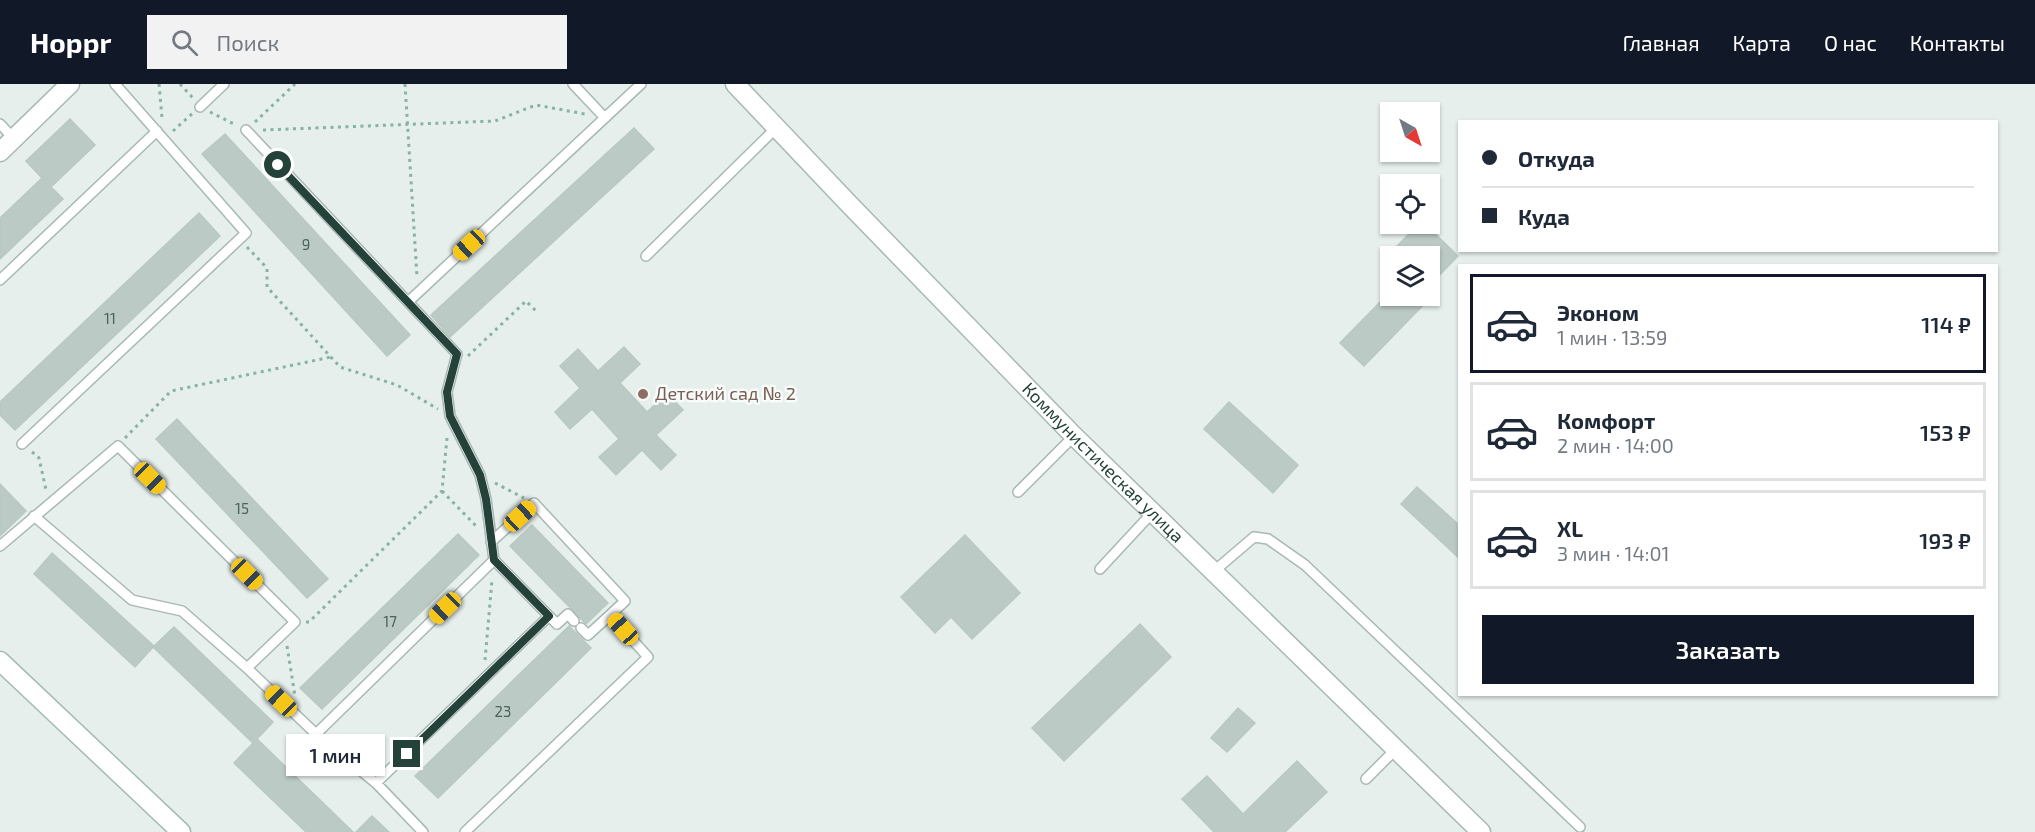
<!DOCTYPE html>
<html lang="ru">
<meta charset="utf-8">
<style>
body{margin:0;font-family:"Exo 2",sans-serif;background:#f2f2f3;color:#1f2937;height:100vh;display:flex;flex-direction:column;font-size:22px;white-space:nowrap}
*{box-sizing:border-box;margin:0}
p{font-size:20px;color:#747a83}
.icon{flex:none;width:33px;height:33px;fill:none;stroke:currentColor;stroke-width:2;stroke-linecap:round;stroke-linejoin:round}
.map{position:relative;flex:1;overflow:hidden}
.details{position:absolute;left:1458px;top:180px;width:540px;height:432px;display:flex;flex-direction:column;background:#fff;border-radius:0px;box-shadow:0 2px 4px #0004}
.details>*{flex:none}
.top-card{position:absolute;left:1458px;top:36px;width:540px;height:132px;border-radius:0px;box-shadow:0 2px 4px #0004;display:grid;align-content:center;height:132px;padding:0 24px;background:#fff}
.needle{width:39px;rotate:141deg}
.controls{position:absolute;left:1380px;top:18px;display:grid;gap:12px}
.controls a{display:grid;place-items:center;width:60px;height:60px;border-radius:0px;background:#fff;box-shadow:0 2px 4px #0004;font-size:30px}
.end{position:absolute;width:27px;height:27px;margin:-14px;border:8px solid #24423a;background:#fff;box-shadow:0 0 0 3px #fff}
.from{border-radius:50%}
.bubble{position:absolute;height:42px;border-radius:0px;background:#fff;box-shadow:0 2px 4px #0004;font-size:20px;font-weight:600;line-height:42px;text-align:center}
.car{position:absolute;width:18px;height:36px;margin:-18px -9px;border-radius:8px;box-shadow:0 0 4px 2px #0007;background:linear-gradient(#f5c518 24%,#345 0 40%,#f5c518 0 76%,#345 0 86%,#f5c518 0)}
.top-card b{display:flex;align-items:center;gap:21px;height:57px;font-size:22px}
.top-card b+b{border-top:2px solid #e0e1e3}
.top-card i{width:15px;height:15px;background:#1f2937}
ul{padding:10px 0 0;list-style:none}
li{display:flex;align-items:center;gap:18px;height:99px;margin:0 12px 9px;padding:0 12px;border:3px solid #e0e1e3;border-radius:0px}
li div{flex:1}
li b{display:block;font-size:22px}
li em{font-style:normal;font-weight:600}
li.active{border-color:#111827}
li>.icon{width:54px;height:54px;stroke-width:1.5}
.cta{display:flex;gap:12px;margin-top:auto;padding:12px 24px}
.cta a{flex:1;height:69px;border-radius:0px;background:#111827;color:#fff;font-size:24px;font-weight:600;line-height:69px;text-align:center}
header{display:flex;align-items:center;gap:36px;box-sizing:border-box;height:84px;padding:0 30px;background:#111827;color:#fff}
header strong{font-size:28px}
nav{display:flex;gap:33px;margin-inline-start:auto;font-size:21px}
.search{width:420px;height:54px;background:#f2f2f3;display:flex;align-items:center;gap:15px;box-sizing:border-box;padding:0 21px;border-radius:0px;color:#747a83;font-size:22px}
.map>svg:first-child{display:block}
.building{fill:#bbcac4;stroke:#b8c9c2;stroke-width:1.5}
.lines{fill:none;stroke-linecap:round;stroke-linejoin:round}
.service-casing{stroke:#a8b8b2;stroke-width:12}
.minor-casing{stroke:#a8b8b2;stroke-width:21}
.secondary-casing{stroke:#a4bbb3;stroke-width:21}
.path{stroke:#86b3a5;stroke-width:3;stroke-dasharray:3 4.5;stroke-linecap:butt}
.service{stroke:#fff;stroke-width:9}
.minor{stroke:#fff;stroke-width:18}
.secondary{stroke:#fff;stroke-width:18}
.route{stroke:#24423a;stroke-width:8}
.education-dot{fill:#8d6e63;stroke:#f7fbf9;stroke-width:2}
.labels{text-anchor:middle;stroke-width:5;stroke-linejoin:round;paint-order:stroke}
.number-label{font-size:15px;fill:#4a645c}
.education-label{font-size:18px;fill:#785e54;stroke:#f7fbf9;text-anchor:start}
.street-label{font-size:18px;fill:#24423a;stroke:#f7fbf9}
</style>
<header>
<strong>Hoppr</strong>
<div class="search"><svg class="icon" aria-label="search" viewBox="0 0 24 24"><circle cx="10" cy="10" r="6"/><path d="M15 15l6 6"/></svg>Поиск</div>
<nav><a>Главная</a><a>Карта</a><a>О нас</a><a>Контакты</a></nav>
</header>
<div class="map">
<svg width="2035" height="748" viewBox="0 0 2035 748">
<rect width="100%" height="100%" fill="#e6efeb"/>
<path class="building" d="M70,35L95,61L51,103L63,115L0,175V134L42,94L26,77Z
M634,44L654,65L450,253L431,231Z
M225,50L410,251L387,272L202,70Z
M199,129L220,152L15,346L0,331V318Z
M1419,140H1425L1458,172L1430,201V172H1387Z
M1386,212H1432L1364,282L1340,259Z
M624,263L640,280L620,299L647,328L667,309L683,326L656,351L676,371L661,386L642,366L616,391L599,373L619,355L592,325L570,345L555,328L580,304L560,282L578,265L598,287Z
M1229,318L1298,381L1273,409L1204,345Z
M177,335L328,495L307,514L156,355Z
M0,400L26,427L0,452Z
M1417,403L1460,442V475L1401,420Z
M532,441L608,519L586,540L510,462Z
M458,450L479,471L322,625L300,604Z
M965,451L1020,509L972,555L951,533L935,549L901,513Z
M52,469L154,562L135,583L34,490Z
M1140,540L1171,573L1064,677L1032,644Z
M569,542L591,564L438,714L415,692Z
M174,543L273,638L257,655L353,748H306L234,679L253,659L153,563Z
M1238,624L1255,639L1227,668L1211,654Z
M1297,677L1327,708L1285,748H1214L1182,715L1207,692L1243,730Z
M372,732L389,748H356Z"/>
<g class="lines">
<defs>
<path id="service" d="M573,0L605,34
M200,23L224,0
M0,40L13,54
M246,46L457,270L447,308L450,332L480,391L486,415L494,476
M646,172L776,44
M0,196L157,47
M408,218L641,0
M22,360L246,149L115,0
M1018,408L1074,352
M34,432L132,516L182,527L247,584L316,650L376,699L423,748
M491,458L534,419L625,517L610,531
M0,462L118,362L295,538L247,584
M1100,485L1152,429
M1213,488L1254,453L1268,455L1305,481L1580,743
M549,532L557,540L568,530L574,537
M316,650L494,476L549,532L376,699
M1366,695L1395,666
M465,748L648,573L610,531L588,551L581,544"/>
<g id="minor">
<path id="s1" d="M735,0L848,119L1074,352L1481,748"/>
<path d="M0,68L70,0"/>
</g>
<path id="secondary" d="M0,577L181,748"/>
</defs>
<use href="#service" class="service-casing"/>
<use href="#minor" class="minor-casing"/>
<use href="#secondary" class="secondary-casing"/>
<path class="path" d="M159,0L162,34
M180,0L193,14
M405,0L417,193
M210,28L236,41
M255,38L295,0
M263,46L495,37L536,21L585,30
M173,47L193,29
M247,163L267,184V203L340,283L397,301L438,325
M468,272L526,217L538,229
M125,354L171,307L331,273
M32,368L39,374L46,406
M495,399L524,414
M442,407L478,444
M306,538H309L442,407L447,354
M287,562L295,612
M485,576L492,496"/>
<use href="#service" class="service"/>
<use href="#minor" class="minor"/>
<use href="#secondary" class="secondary"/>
</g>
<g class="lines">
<path class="route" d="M278,81L457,270L447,308L450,332L480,391L486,415L494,476L549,532L407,670"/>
</g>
<circle class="education-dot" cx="643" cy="310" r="6"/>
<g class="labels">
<g class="number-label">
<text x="306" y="166">9</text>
<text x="110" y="240">11</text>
<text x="242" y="430">15</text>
<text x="390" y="543">17</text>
<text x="503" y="633">23</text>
</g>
<g class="education-label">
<text x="655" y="316">Детский сад № 2</text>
</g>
<g class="street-label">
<text dy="6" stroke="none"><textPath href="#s1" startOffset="528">Коммунистическая улица</textPath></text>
</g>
</g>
</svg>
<div class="controls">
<a><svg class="needle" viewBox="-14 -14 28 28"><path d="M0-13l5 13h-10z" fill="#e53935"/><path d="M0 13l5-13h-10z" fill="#747a83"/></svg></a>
<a><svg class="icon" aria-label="locate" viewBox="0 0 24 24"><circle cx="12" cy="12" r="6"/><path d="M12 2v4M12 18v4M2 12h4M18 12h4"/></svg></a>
<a><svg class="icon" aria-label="layers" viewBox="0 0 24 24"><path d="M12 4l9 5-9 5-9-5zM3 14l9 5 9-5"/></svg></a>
</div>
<i class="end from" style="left:278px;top:81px"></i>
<i class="end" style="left:407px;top:670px"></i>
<div class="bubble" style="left:286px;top:650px;width:99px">1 мин</div>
<i class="car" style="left:469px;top:161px;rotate:227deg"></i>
<i class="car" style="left:150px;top:394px;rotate:135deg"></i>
<i class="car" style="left:520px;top:432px;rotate:47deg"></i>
<i class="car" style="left:247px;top:490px;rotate:135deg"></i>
<i class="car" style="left:445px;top:524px;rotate:226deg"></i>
<i class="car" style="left:623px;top:545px;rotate:318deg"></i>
<i class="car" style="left:281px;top:617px;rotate:314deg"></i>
<div class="top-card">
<b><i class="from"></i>Откуда</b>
<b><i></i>Куда</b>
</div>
<section class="details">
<ul>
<li class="active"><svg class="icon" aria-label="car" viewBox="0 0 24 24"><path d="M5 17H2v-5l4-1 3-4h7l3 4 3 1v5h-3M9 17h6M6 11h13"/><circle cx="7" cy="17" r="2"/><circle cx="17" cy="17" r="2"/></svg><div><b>Эконом</b><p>1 мин · 13:59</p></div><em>114 ₽</em></li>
<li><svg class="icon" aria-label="car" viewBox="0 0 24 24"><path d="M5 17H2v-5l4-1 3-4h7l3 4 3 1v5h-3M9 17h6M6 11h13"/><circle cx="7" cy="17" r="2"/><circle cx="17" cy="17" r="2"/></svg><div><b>Комфорт</b><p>2 мин · 14:00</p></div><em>153 ₽</em></li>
<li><svg class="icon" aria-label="car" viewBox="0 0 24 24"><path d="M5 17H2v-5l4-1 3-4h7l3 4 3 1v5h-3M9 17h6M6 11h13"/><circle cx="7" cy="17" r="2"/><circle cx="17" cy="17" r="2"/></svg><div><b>XL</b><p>3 мин · 14:01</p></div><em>193 ₽</em></li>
</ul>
<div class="cta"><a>Заказать</a></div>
</section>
</div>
